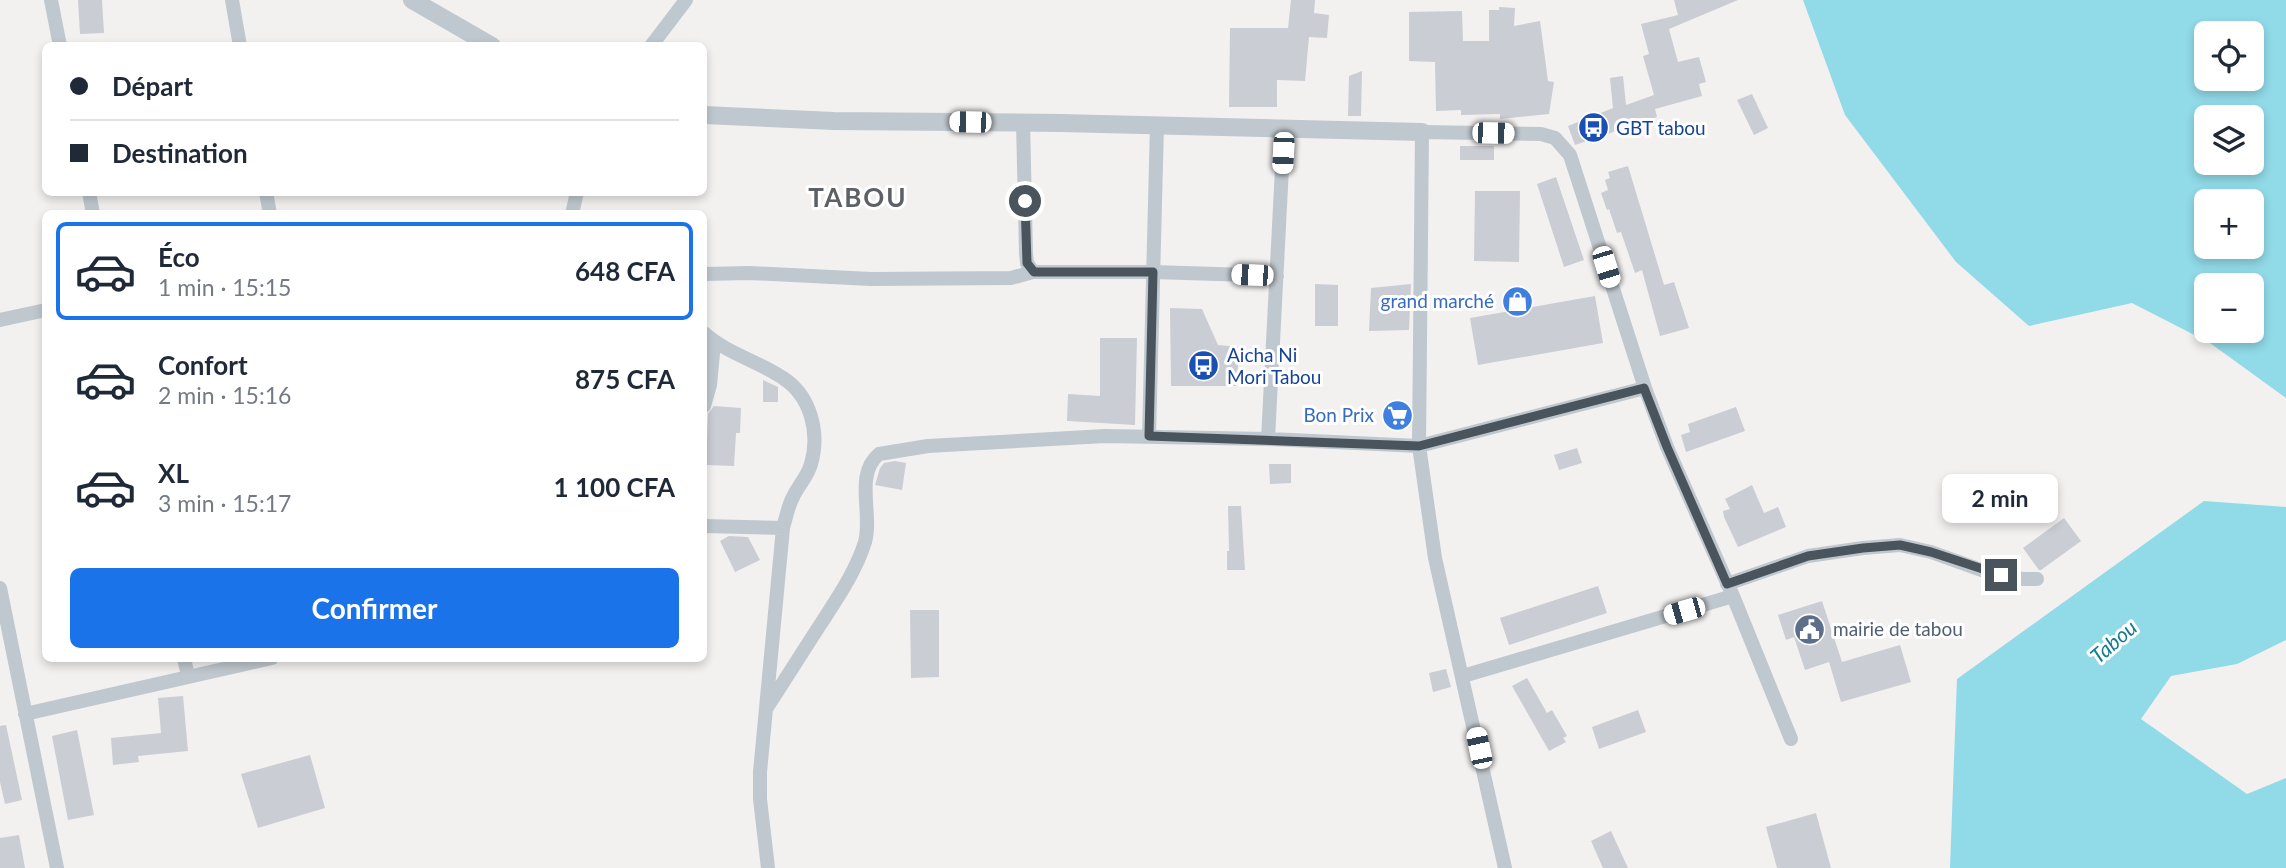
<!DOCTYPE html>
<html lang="fr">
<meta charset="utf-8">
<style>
body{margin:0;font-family:Lato,sans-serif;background:#f2f2f3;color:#1f2937;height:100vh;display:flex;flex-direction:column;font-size:26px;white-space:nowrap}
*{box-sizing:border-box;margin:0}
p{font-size:23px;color:#747a83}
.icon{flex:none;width:38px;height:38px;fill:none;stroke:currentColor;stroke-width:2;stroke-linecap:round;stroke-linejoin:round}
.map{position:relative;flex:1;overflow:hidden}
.sheet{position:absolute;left:42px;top:210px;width:665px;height:452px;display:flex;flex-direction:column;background:#fff;border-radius:10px;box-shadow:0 4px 10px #0003}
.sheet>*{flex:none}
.banner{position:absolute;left:42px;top:42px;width:665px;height:154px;border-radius:10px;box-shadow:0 4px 10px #0003;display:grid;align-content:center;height:154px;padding:0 28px;background:#fff}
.fabs{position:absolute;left:2194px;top:21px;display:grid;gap:14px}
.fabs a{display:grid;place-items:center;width:70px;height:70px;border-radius:10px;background:#fff;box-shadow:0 4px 10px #0003;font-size:35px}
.end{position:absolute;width:32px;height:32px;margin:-16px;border:9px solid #49545d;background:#fff;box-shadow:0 0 0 4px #fff}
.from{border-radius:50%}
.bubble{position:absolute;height:49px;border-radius:10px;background:#fff;box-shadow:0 4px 10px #0003;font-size:23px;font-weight:700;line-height:49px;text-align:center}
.car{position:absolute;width:21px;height:42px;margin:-21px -10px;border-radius:9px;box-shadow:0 0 5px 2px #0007;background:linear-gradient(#fff 24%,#345 0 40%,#fff 0 76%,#345 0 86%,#fff 0)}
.banner b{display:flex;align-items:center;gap:24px;height:66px;font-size:26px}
.banner b+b{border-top:2px solid #e0e1e3}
.banner i{width:18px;height:18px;background:#1f2937}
ul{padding:12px 0 0;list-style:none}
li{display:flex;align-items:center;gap:21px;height:98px;margin:0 14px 10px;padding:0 14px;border:4px solid transparent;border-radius:10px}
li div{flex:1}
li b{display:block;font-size:26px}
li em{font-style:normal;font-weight:700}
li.on{border-color:#1a73e8}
li>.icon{width:63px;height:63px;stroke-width:1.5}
.button{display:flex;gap:14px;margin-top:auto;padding:14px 28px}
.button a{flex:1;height:80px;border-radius:10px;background:#1a73e8;color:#fff;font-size:28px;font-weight:700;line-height:80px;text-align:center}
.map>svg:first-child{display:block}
.water{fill:#91dae8;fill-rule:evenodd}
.building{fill:#cacdd3}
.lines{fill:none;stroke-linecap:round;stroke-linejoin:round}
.minor{stroke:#bfc8ce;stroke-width:14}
.tertiary{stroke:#bfc8ce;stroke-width:18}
.route{stroke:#49545d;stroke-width:9}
.labels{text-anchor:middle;stroke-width:6;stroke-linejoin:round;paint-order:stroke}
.transit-label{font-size:19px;fill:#164399;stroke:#fff;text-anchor:start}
.shop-label{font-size:19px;fill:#366cbe;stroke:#fff;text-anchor:end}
.service-label{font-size:19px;fill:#4e5e75;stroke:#fff;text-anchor:start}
.water-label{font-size:21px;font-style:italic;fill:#137b90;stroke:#fff}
.district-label{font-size:26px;font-weight:bold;letter-spacing:2px;fill:#5d6165;stroke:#fff}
</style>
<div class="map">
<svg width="2286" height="868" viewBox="0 0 2286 868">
<rect width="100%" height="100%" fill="#f3f0f0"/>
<path class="water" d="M1803,0H2286V398L2210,343L2132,303L2029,326L1956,262L1845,115ZM2207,33H2252V79H2207ZM2207,117H2252V163H2207ZM2207,201H2252V247H2207ZM2207,285H2252V331H2207Z
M2204,501L2286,507V640L2237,664L2171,676L2141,719L2247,794L2286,778V868H1950L1957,679Z"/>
<path class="building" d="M78,0H102L104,33L80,34Z
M1291,0H1315L1314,13L1329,15L1327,38L1309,37L1305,81L1277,80V107H1229L1230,28H1288Z
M1674,0H1738L1669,29L1678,62L1699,57L1706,82L1699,84L1702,96L1655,109L1657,117L1575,145L1568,126L1613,108L1610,78L1623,76L1626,105L1654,95L1643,56L1649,54L1641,24L1678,15Z
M1499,7L1515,8L1514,26L1540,21L1548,81L1554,82L1549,114L1500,119V114L1461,115V110L1436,111L1435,62L1409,61V12L1462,11L1463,41H1489V10H1499Z
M1362,71L1361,116H1348L1349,76Z
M1752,94L1768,128L1754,135L1737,100Z
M1460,146H1494V160H1460Z
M1628,166L1664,285L1674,282L1689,328L1660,336L1642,270L1635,273L1621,232L1617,233L1609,209L1607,210L1601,193L1608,190L1605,180L1610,178L1608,172Z
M1556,177L1584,260L1564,267L1537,184Z
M1475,191H1520L1519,262L1474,261Z
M1315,284L1338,285V326H1315Z
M1411,284L1409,330L1369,331L1371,288Z
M1595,296L1603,343L1478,365L1470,318Z
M1170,308L1202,309L1218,345L1240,347L1236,386H1171Z
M1100,338H1137L1135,425L1067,421L1068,394L1100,396Z
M763,380L778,387V402H763Z
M714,406L741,408L740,433H736L734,466L706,465L708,414Z
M1736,407L1745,431L1686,452L1681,435L1690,432L1688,424Z
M1577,448L1582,463L1559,470L1554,455Z
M895,461L906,463L902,490L875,485L880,468L884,463Z
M1269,464H1291V483L1270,484Z
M1752,485L1764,513L1778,507L1786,527L1738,547L1724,517L1723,511L1730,509L1725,499Z
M1228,506H1241L1245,570H1227V551H1229Z
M2064,518L2081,541L2041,570H2039L2023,548Z
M729,536L748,537L760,560L735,572L720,541Z
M1598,586L1607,613L1509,645L1500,618Z
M1822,601L1842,662L1900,645L1911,682L1841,702L1829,662L1805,670L1794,637L1786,640L1778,615Z
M910,610H939V677L911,678Z
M1446,669L1451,687L1433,692L1429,673Z
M1527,678L1547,713L1552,710L1567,736L1563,738L1566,742L1549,751L1512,686Z
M183,696L188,751L138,756L139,762L113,765L111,738L161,733L158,698Z
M1638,710L1646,732L1599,749L1592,727Z
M6,725L22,800L5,804L0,782V726Z
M77,730L94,815L68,820L52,736Z
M310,755L325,808L258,828L241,774Z
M1816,813L1831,868H1777L1766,827Z
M1611,831L1628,868H1603L1591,841Z
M19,835L25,868H0V838Z"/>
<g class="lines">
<path class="minor" d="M51,0L60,46
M232,0L240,46
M651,46L686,0
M1023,122L1026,253L1027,263L1033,272H1153L1277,276
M89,192L93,214
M266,192L270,214
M572,214L577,192
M704,274L750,273L871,279L1011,278L1033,272
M0,320L46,310
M704,333C728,354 758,361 783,378C811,396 820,433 811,464C808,476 798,486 793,497C788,506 786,518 783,528L760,772V799L768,868
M704,406L710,385L714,342
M1149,436L1157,125
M1268,439L1284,129
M704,526L783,528
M1727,584L1808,556L1863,548L1900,545L1931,552L1984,571L2023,579H2037
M0,588L57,868
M184,658L188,676
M1463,676L1733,596
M766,709C785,680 803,651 822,622C838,597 856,571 865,542C873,514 854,475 879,454L928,446L1105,436L1268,439L1419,446L1645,388
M25,714L272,658
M1505,868L1435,558L1419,446L1422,132L1541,134L1555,138L1570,155L1645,388L1667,447L1733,596L1791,739"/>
<path class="tertiary" d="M412,0L492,46
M704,115L834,121L1061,123L1422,132"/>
</g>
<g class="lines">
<path class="route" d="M1025,201L1027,263L1034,272H1153L1149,436L1419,446L1644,388L1667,447L1727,584L1808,556L1863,548L1900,545L1931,552L2001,575"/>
</g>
<defs>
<symbol id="bus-disc" viewBox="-11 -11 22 22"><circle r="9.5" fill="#1a4fb4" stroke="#fff"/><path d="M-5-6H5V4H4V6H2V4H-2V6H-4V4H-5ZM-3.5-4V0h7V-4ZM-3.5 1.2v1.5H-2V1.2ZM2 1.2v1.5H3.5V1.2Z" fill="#fff"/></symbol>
<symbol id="shop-disc" viewBox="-11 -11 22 22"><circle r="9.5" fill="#3f7fe0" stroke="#fff"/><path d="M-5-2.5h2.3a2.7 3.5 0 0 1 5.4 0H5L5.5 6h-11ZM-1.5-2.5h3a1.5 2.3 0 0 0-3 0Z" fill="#fff"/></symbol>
<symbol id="supermarket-disc" viewBox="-11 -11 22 22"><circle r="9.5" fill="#3f7fe0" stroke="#fff"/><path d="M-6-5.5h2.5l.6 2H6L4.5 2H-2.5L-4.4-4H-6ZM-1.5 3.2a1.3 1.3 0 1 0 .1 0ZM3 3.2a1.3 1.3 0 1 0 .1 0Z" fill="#fff"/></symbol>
<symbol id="civic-disc" viewBox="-11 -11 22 22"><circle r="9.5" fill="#5c6f8a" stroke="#fff"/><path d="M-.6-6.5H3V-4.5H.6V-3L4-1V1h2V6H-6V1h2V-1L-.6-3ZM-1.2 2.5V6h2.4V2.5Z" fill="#fff"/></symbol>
</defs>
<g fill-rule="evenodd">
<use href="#bus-disc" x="1576" y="110" width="35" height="35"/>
<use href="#shop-disc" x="1500" y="284" width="35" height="35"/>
<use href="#bus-disc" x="1186" y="348" width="35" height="35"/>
<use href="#supermarket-disc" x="1380" y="398" width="35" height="35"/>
<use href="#civic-disc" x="1792" y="612" width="35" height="35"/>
</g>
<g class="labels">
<g class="transit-label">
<text x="1616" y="135">GBT tabou</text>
<text x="1227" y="362">Aicha Ni<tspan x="1227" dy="22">Mori Tabou</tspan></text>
</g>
<g class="shop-label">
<text x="1494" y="308">grand marché</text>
<text x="1374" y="422">Bon Prix</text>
</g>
<g class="service-label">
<text x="1833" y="636">mairie de tabou</text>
</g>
<g class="water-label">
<text transform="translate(2114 642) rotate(-41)" y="7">Tabou</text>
</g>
<g class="district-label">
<text x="858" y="207">TABOU</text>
</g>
</g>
</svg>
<div class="fabs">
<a><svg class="icon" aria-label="locate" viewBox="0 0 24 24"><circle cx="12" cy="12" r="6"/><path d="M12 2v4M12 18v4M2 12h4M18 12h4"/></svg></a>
<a><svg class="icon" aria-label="layers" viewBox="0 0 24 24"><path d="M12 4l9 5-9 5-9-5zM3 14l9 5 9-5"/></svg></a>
<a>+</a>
<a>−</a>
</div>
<i class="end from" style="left:1025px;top:201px"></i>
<i class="end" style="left:2001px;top:575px"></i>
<div class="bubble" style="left:1942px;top:474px;width:116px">2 min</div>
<i class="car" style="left:970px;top:122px;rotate:271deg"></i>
<i class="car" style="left:1493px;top:133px;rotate:91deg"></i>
<i class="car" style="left:1283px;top:153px;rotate:183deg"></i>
<i class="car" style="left:1606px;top:267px;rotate:163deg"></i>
<i class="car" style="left:1252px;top:275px;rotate:272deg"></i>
<i class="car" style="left:1684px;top:611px;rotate:254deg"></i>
<i class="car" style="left:1479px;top:748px;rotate:348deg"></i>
<div class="banner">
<b><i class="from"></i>Départ</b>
<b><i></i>Destination</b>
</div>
<section class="sheet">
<ul>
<li class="on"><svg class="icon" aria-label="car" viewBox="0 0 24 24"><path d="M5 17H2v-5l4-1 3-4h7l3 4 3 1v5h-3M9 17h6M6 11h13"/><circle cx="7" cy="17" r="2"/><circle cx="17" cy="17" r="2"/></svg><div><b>Éco</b><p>1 min · 15:15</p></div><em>648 CFA</em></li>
<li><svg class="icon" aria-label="car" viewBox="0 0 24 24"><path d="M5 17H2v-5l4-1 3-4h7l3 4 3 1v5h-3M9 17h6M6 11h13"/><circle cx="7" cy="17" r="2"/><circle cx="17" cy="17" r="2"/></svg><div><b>Confort</b><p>2 min · 15:16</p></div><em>875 CFA</em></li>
<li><svg class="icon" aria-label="car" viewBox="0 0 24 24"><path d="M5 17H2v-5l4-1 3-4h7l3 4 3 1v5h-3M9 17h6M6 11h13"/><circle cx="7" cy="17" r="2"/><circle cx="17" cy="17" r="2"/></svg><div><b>XL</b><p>3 min · 15:17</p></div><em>1 100 CFA</em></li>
</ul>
<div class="button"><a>Confirmer</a></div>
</section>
</div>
